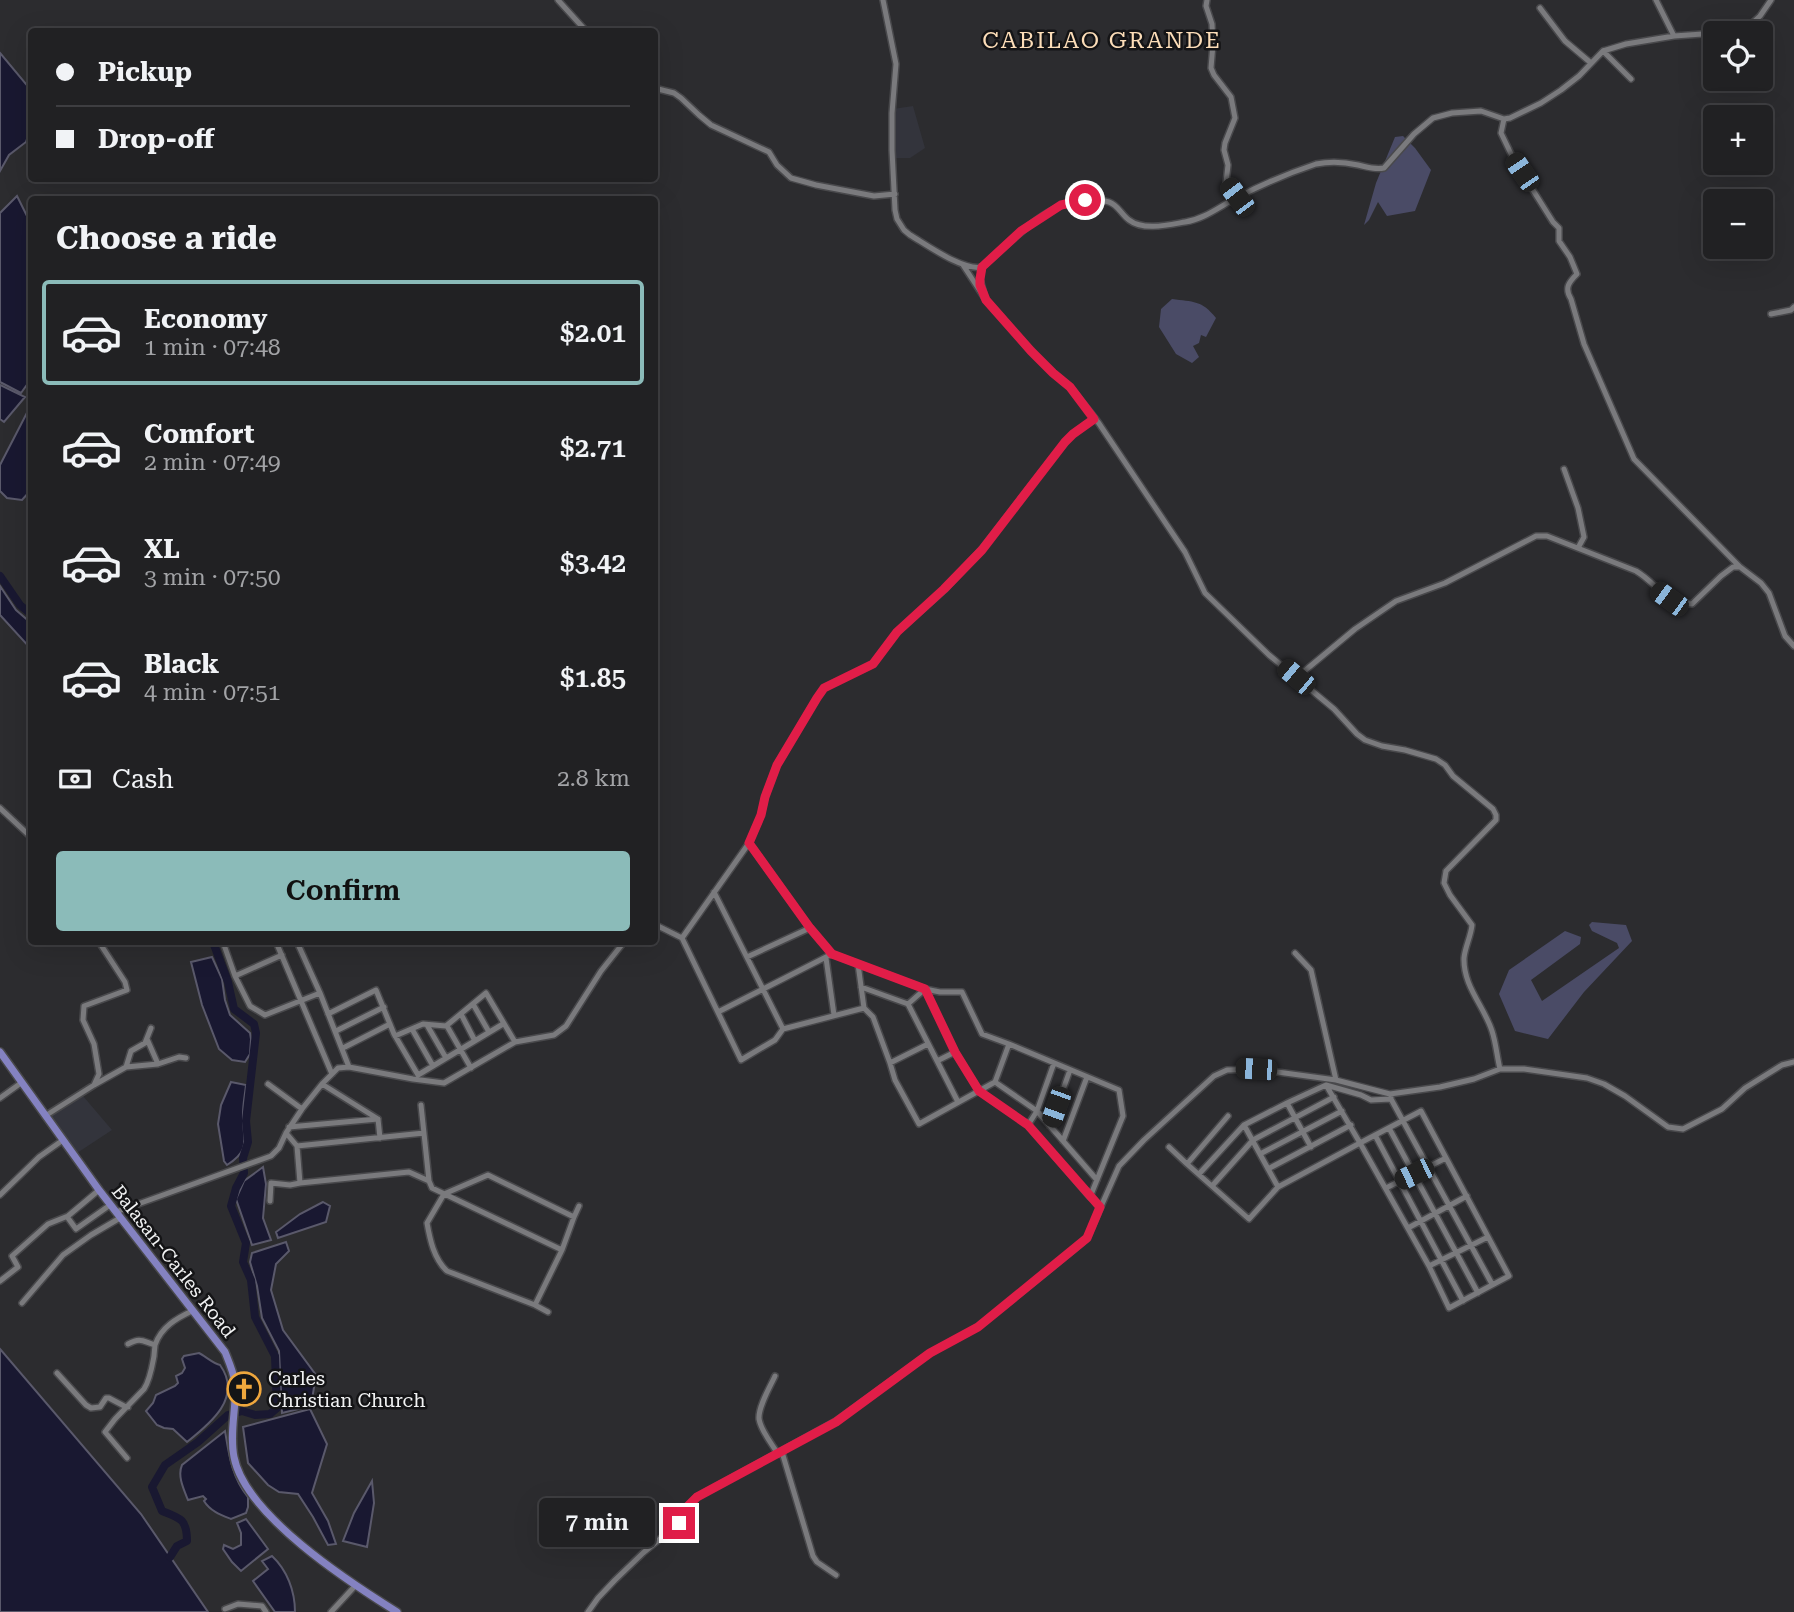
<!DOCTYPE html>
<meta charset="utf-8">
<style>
body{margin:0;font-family:"Roboto Serif",serif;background:#29292b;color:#f1f3f6;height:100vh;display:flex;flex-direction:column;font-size:26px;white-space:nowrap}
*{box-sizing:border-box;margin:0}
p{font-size:23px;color:#a2a3a6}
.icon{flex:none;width:38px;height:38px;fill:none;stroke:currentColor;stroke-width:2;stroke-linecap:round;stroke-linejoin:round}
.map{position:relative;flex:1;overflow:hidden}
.drawer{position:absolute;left:28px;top:196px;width:630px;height:749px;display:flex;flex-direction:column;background:#212123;border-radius:7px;box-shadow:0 7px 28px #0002,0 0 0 2px #3e3e41}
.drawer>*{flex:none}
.guide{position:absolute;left:28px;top:28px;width:630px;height:154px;border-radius:7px;box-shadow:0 7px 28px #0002,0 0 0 2px #3e3e41;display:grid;align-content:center;height:154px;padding:0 28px;background:#212123}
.tools{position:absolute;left:1703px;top:21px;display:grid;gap:14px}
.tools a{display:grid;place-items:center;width:70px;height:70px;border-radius:7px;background:#212123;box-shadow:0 7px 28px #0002,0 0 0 2px #3e3e41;font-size:35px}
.end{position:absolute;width:32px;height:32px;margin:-16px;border:9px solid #e11d48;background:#fff;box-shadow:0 0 0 4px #fff}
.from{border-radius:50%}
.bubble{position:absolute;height:49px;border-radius:7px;background:#212123;box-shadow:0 7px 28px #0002,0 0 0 2px #3e3e41;font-size:23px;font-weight:600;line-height:49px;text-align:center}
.car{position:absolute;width:21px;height:42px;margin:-21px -10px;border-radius:9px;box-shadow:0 0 5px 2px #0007;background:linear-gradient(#222 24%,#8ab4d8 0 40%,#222 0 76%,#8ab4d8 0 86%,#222 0)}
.guide b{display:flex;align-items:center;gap:24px;height:66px;font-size:26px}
.guide b+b{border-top:2px solid #3e3e41}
.guide i{width:18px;height:18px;background:#f1f3f6}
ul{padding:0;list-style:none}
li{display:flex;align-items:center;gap:21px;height:105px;margin:0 14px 10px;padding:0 14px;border:4px solid transparent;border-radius:7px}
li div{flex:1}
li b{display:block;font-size:26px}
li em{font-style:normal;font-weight:600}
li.active{border-color:#8bbbb9}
li>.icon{width:63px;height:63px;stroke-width:1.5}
h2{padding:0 28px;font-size:32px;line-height:84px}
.pay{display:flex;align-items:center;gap:18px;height:77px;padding:0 28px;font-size:26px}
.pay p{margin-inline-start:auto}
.primary-button{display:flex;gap:14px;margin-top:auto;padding:14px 28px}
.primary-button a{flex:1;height:80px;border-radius:7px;background:#8bbbb9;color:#111;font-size:28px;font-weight:600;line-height:80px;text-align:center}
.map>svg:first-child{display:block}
.built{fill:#33343c}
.green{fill:#4a4b66}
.water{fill:#191831;stroke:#5a596b;stroke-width:2}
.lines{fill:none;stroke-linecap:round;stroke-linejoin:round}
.river{stroke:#191831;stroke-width:8}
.minor-casing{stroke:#49494c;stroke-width:8}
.major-casing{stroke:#49494c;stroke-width:10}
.minor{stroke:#7a7a7d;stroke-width:5}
.major{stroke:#8482c1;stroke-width:7}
.route{stroke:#e11d48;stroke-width:9}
.labels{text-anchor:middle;stroke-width:5;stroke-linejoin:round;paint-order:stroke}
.street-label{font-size:19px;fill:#f1f2f3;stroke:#141416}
.poi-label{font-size:19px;fill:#f1f2f3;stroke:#141416;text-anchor:start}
.quarter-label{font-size:23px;letter-spacing:2px;fill:#fcddb8;stroke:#141416}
</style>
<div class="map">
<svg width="1794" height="1612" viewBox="0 0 1794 1612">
<rect width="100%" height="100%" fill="#2c2c2f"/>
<path class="built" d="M913,106L925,148L910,158H894L893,109Z
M83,1096L112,1130L77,1153L50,1117Z"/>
<path class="green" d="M1403,136L1415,148L1431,170L1415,211L1387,216L1378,202L1369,220L1364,225L1376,183L1395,137Z
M1172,299C1193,302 1202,300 1216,318L1206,337L1201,335L1199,343L1193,346L1199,357L1192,363L1176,354L1159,327L1161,309Z
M1592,922L1626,925L1632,941L1584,992L1548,1039L1515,1031L1499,994L1509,970L1565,931L1581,937L1580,944L1531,980L1542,1001L1619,948L1617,943L1592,931L1589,925Z"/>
<path class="water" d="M0,53L31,90V127L26,142L9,155L0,171Z
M17,196L29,220L32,230L31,379L21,393L0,382V213Z
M0,385L25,397L4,422L0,419Z
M31,405V490L22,500L7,498L0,491V465Z
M0,586L16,610L31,623V649L0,615Z
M212,957L222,979L225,1000L230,1015L250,1033L251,1039L250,1054L245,1062L232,1060L219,1049L202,1005L191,962Z
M231,1082L246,1085C245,1095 243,1104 243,1114C242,1138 253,1149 227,1165L224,1161L218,1124L221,1105Z
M263,1167L266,1184L263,1218L271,1240L252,1245L236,1199L244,1181Z
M323,1202L330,1206L326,1222L278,1238L276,1232L300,1214Z
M286,1242L289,1251L276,1264L271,1290L283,1330L316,1375L311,1406L282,1413L279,1351L262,1318L257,1286L250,1262L252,1253Z
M0,1349L141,1514L208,1612H0Z
M199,1353C205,1356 214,1364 220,1365C243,1397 211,1423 187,1442L173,1429L164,1428L157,1425L146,1411L153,1403L156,1395L175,1386L178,1383L176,1376L182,1373L185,1368L182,1359L184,1356Z
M310,1409L327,1444L312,1493L328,1521L336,1544L328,1545L313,1517L298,1494L279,1492L268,1485L248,1463L243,1427Z
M225,1431C229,1455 232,1478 248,1497V1507L246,1513L231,1519C221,1515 210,1511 204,1501L206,1499L203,1496L188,1500C184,1490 177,1476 182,1465Z
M372,1481L374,1503L367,1547L343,1541L354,1513Z
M246,1519L268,1549L241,1571L232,1562L223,1549L224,1545L233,1549L241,1545V1533L237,1523Z
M272,1556C287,1570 295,1591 295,1612H275L253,1581L268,1569L262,1561Z"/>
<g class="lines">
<path class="river" d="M0,576L20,605L32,615
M170,1557L177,1546L187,1541C187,1520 181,1518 162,1511L152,1487L165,1465L198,1442L228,1415L242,1411L255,1415L270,1414L277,1408L275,1356L255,1317L251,1280L243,1262L246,1243L231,1206L236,1188L244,1173L243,1158L248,1142L246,1121L256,1033L254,1024L234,1009L228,982L213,942"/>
<defs>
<path id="minor" d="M558,0L587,32
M883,0L896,64L892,113V150L895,210L897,219L904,230L910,235C927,245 963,271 982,267C1015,239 1060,186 1109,202C1118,205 1121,214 1129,220C1143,231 1168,225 1185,222C1205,219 1220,206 1238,197C1263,184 1289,173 1316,164C1330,161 1345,162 1358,165C1367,167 1375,170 1384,168L1414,134L1433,118L1452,113L1481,111L1504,119L1510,118L1541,103L1561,90L1579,76L1603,51L1626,44L1674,36L1731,32L1747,28L1760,16L1771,0
M1207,0L1206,6L1212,24L1213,44L1211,68L1214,75L1231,97L1235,118L1225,143L1224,150L1228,165L1226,183L1237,197
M1656,0L1674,36
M1540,8L1565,41L1591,63
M1603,51L1631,79
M654,88L674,93L681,98L699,115L711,125L769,152L777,165L791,178L816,185L874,196L895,194
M1504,119L1501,133L1514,160L1553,222L1559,228V241L1570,257L1577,274C1569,282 1564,288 1571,299L1584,344L1634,459L1740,567
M963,265L986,300L1031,351L1053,373L1070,387L1098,422L1185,552L1205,593L1269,655L1334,709L1357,734L1365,740L1382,746L1405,750L1436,759L1445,765L1453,776L1493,809L1496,815V820L1446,871L1444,883L1450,895L1472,925C1471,936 1465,947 1464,958C1463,986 1484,1006 1492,1031C1496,1043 1497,1057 1500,1069H1524L1587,1078L1604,1084L1625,1096L1668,1127L1683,1129L1722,1109L1745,1088L1782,1065L1794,1062
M982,267L980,279L984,294
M1771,314L1791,310L1794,307
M1564,469L1578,508L1584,537L1578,548
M1296,678L1355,629L1396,601L1445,583L1536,536H1547L1636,571C1658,584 1663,603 1692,604L1721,576L1733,567H1740L1761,583L1769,593L1785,636L1794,646
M0,808L32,838
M714,892L783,1029L775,1040L741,1060L682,938L749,843L761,815L765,797L777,765L817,698L824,688L873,664L897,632L945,589L982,549L1065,442L1073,434L1094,419
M654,924L682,938
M810,928L832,954L925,989L955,1052L979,1091L1028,1125L1090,1197L1123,1116L1119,1090L1009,1044L995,1082L919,1124L895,1080L890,1063L873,1017L864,1008L858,964
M223,942L235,976L250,1006L265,1015L320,993L297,942
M276,942L332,1074
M1295,953L1311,970L1336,1080
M747,957L810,928L749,843
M826,958L834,1015
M235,976L282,955
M861,987L908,1004L958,1102
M320,993L349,1067
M473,1004L489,1032
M908,1004L925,989L940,992H962L982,1034L1009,1044
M718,1012L832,954
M328,1014L376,990L394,1034L418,1075L503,1024
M461,1014L475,1041
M427,1025L446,1058
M447,1026L471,1068
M412,1029L433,1066
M783,1029L864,1008
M336,1031L384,1007
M395,1036L423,1024L446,1026L486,993L515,1042
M147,1039L158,1064
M345,1047L390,1024
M937,1061L955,1052
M890,1063L928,1044
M126,1067L131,1051L145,1043L151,1028
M995,1082L1037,1111L1097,1180
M268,1084L302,1109
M322,1084L378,1119
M94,1085L126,1067L158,1064L179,1057L186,1058
M1326,1085L1360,1143L1278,1187L1244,1125L1287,1103Z
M1326,1085L1361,1095L1371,1100L1391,1099V1097
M0,1098L21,1083
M1391,1099L1492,1284
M1287,1103L1311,1147
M1421,1111L1509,1276L1449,1308L1429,1266L1360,1143Z
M45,1116L94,1085L99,1074L94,1044L83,1020L84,1006L127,990L125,982L99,942
M1228,1116L1187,1164L1249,1219L1278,1187
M378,1119L380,1138
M1028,1125L1037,1111L1054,1063
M1050,1126L1070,1070
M289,1127L378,1119
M1389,1128L1478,1293
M286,1133L297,1146L300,1183
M1375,1135L1463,1301
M1063,1141L1087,1077
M297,1146L424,1133
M1169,1147L1187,1164
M1260,1154L1342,1111
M1268,1169L1351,1125
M1199,1174L1244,1125
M429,1181L432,1188L562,1250
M1212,1186L1253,1140L1334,1097
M1386,1188L1446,1158
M99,1190L68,1216V1218L76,1229L110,1205
M0,1195L39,1157L63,1140
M270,1201L271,1183L290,1185L300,1183L409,1172L429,1181L421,1105
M116,1212L271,1156L279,1148L286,1133L302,1109L322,1084L338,1068L349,1067L413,1079L444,1083L515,1042L554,1035L566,1026L601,971L624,942
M1408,1228L1467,1196
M1429,1266L1488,1237
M0,1281L18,1267L12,1256L48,1224L68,1216
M22,1303L63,1255L91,1235L120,1218
M535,1305L562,1250L574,1217
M548,1312L535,1305L447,1271C434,1259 430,1240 427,1223L444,1194L488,1175L574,1217L579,1206
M128,1344C141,1337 142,1341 155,1345
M57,1373L86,1405L91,1408L100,1407L106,1398H109L126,1407H128
M775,1376C770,1387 758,1407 759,1419C761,1431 772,1444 778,1454
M782,1452L813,1556L817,1562L836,1575
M127,1458L105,1432L115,1419L144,1389C150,1380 152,1367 154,1356C154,1355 155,1345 155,1345C161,1327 177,1318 192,1311
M225,1609L238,1604L262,1606L266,1612
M331,1612L355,1586
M588,1612L598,1598L615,1580L643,1553L679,1523L688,1506L697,1497L836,1421L930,1353L978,1327L1072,1251L1087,1238L1119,1166L1144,1140L1214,1076L1227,1070L1256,1069L1336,1080L1390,1094L1440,1087L1474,1079L1500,1069"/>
<path id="major" d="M0,1052L99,1190L225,1352C229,1362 233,1371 235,1382C237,1407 229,1432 234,1457C245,1515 349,1582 397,1612"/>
</defs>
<use href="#minor" class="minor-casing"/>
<use href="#major" class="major-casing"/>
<use href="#minor" class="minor"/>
<use href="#major" class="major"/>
</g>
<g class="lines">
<path class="route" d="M679,1523L688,1506L697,1497L836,1422L930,1353L978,1327L1087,1238L1100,1207L1028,1125L979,1091L955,1052L925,989L832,954L810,928L749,843L761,815L765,797L777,765L817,698L824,688L873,664L897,632L944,589L982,550L1065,442L1073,434L1094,419L1070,387L1053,373L1031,351L986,300L980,285V279L982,267L1021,231L1061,205L1085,200"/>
</g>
<defs>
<symbol id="church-ring" viewBox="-11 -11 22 22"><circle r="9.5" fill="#141416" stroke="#efa73d" stroke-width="1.5"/><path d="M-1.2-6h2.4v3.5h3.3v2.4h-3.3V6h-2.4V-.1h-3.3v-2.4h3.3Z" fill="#efa73d"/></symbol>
</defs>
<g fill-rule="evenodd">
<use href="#church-ring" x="225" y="1370" width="38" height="38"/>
</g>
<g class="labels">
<g class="street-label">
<text transform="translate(174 1261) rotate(52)" y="7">Balasan-Carles Road</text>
</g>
<g class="poi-label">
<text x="268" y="1385">Carles<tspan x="268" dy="22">Christian Church</tspan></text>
</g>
<g class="quarter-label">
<text x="1102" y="48">CABILAO GRANDE</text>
</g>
</g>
</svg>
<div class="tools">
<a><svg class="icon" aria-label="locate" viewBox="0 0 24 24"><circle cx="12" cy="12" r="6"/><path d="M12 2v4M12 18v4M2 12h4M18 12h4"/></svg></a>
<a>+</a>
<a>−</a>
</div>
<i class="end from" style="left:1085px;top:200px"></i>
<i class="end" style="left:679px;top:1523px"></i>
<div class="bubble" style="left:539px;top:1498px;width:116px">7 min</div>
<i class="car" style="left:1522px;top:172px;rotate:326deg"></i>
<i class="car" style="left:1237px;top:197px;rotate:323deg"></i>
<i class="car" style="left:1669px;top:599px;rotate:306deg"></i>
<i class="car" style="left:1296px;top:677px;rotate:310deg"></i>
<i class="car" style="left:1256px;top:1069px;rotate:273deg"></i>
<i class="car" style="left:1056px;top:1107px;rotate:200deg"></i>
<i class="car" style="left:1414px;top:1174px;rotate:244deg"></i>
<div class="guide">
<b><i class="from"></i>Pickup</b>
<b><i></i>Drop-off</b>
</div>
<section class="drawer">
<h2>Choose a ride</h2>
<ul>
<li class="active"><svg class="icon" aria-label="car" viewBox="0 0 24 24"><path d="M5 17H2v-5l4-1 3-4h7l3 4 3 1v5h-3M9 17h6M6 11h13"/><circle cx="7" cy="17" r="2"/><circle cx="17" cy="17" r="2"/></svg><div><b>Economy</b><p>1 min · 07:48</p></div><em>$2.01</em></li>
<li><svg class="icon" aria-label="car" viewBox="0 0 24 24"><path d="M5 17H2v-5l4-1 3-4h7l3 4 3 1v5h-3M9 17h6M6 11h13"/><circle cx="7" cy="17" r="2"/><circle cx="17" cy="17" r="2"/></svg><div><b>Comfort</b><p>2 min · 07:49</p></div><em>$2.71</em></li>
<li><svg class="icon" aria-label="car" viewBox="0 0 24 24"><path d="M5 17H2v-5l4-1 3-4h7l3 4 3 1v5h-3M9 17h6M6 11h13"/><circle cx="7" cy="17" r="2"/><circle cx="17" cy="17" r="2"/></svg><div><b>XL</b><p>3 min · 07:50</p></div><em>$3.42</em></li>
<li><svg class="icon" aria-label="car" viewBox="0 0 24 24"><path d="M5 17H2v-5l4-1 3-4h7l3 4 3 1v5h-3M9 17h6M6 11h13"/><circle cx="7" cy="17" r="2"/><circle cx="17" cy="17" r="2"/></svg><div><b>Black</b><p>4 min · 07:51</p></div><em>$1.85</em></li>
</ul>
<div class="pay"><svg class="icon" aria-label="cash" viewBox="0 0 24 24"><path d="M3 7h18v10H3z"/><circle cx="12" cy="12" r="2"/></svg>Cash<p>2.8 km</p></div>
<div class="primary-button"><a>Confirm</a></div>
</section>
</div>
